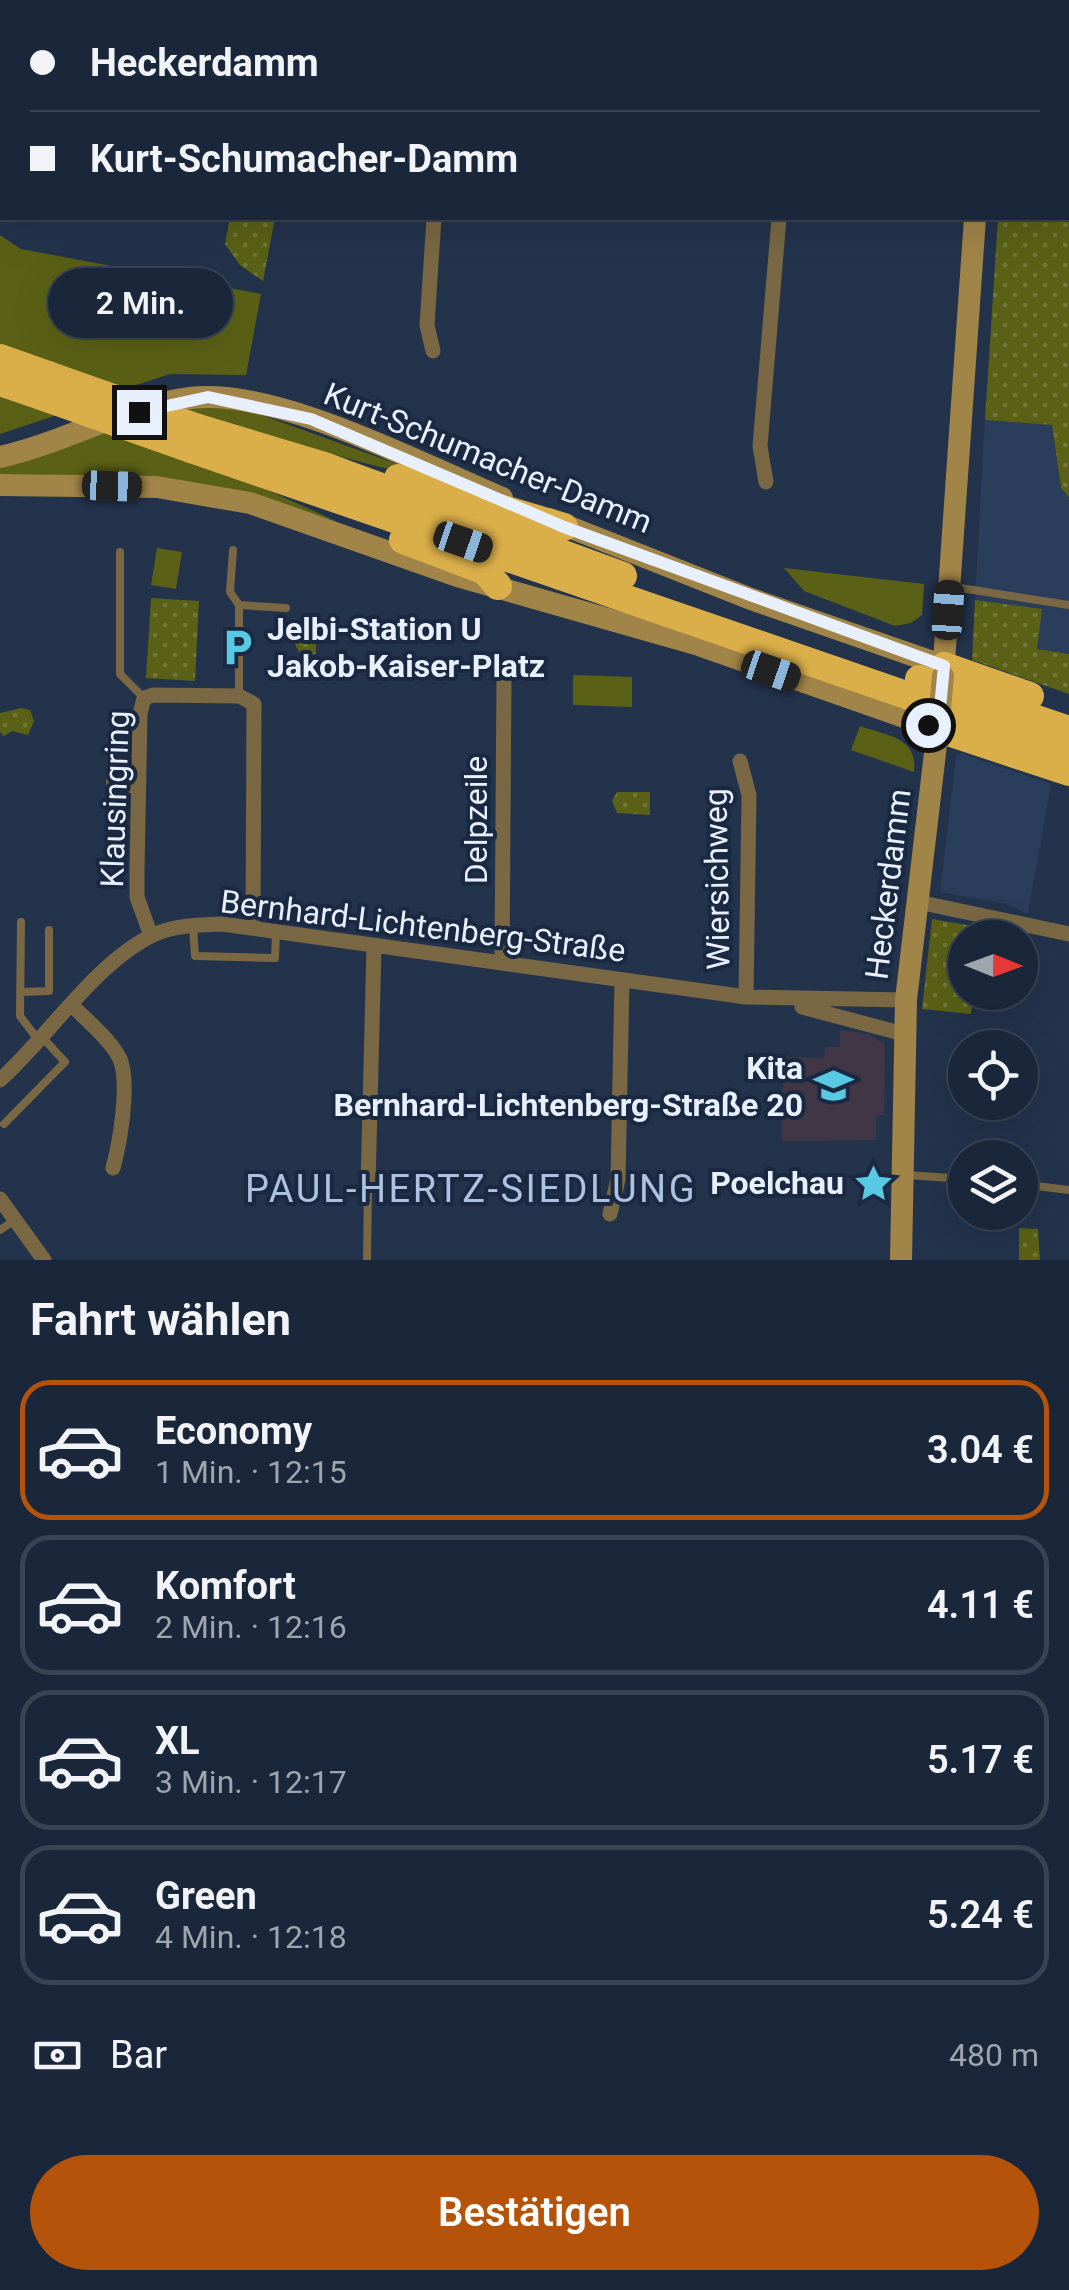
<!DOCTYPE html>
<html lang="de">
<meta charset="utf-8">
<style>
body{margin:0;font-family:Roboto,sans-serif;background:#273244;color:#f1f3f6;height:100vh;display:flex;flex-direction:column;font-size:38px;white-space:nowrap}
*{box-sizing:border-box;margin:0}
p{font-size:32px;color:#9fa5ae}
.icon{flex:none;width:55px;height:55px;fill:none;stroke:currentColor;stroke-width:2;stroke-linecap:round;stroke-linejoin:round}
.map{position:relative;height:1260px;overflow:hidden}
.side{display:flex;flex-direction:column;background:#1a2639;flex:1}
.side>*{flex:none}
.banner{position:absolute;left:0px;top:0px;width:1070px;height:220px;box-shadow:0 10px 40px #0002,0 0 0 2px #384353;display:grid;align-content:center;height:220px;padding:0 30px;background:#1a2639}
.needle{width:65px;rotate:91deg}
.fabs{position:absolute;left:948px;top:920px;display:grid;gap:20px}
.fabs a{display:grid;place-items:center;width:90px;height:90px;border-radius:50%;background:#1a2639;box-shadow:0 10px 40px #0002,0 0 0 2px #384353;font-size:50px}
.end{position:absolute;width:45px;height:45px;margin:-22px;border:12px solid #e8f0fd;background:#111;box-shadow:0 0 0 5px #111}
.from{border-radius:50%}
.bubble{position:absolute;height:70px;border-radius:35px;background:#1a2639;box-shadow:0 10px 40px #0002,0 0 0 2px #384353;font-size:32px;font-weight:600;line-height:70px;text-align:center}
.car{position:absolute;width:30px;height:60px;margin:-30px -15px;border-radius:12px;box-shadow:0 0 8px 2px #0007;background:linear-gradient(#222 24%,#8ab4d8 0 40%,#222 0 76%,#8ab4d8 0 86%,#222 0)}
.banner b{display:flex;align-items:center;gap:35px;height:95px;font-size:38px}
.banner b+b{border-top:2px solid #384353}
.banner i{width:25px;height:25px;background:#f1f3f6}
ul{padding:0;list-style:none}
li{display:flex;align-items:center;gap:30px;height:140px;margin:0 20px 15px;padding:0 10px;border:5px solid #384353;border-radius:30px}
li div{flex:1}
li b{display:block;font-size:38px}
li em{font-style:normal;font-weight:600}
li.active{border-color:#b45309}
li>.icon{width:90px;height:90px;stroke-width:1.5}
h2{padding:0 30px;font-size:45px;line-height:120px}
.pay{display:flex;align-items:center;gap:25px;height:110px;padding:0 30px;font-size:38px}
.pay p{margin-inline-start:auto}
.button{display:flex;gap:20px;margin-top:auto;padding:20px 30px}
.button a{flex:1;height:115px;border-radius:60px;background:#b45309;color:#fff;font-size:40px;font-weight:600;line-height:115px;text-align:center}
.map>svg:first-child{display:block}
.built{fill:#2a3d5b}
.education{fill:#413646}
.grass{fill:#5a6116}
.park{fill:url(#park-dots)}
.lines{fill:none;stroke-linecap:round;stroke-linejoin:round}
.lane{stroke:#796843;stroke-width:8}
.street{stroke:#796843;stroke-width:15}
.secondary{stroke:#a18447;stroke-width:22}
.highway{stroke:#daae49;stroke-width:28}
.secondary-bridge{stroke:#a18447;stroke-width:22}
.highway-bridge{stroke:#daae49;stroke-width:28}
.route{stroke:#e8f0fd;stroke-width:12}
.labels{text-anchor:middle;stroke-width:8;stroke-linejoin:round;paint-order:stroke}
.street-label{font-size:32px;fill:#e8f0fd;stroke:#1a2941}
.poi-label{font-size:32px;font-weight:bold;fill:#e8f0fd;stroke:#1a2941;text-anchor:end}
.quarter-label{font-size:38px;letter-spacing:2.5px;fill:#adc1e0;stroke:#1a2941}
</style>
<div class="map">
<svg width="1069" height="1260" viewBox="0 0 1069 1260">
<defs>
<pattern id="park-dots" width="8" height="8" patternUnits="userSpaceOnUse" patternTransform="scale(2.5)"><rect width="8" height="8" fill="#5a6116"/><path d="M2 2h.1M6 6h.1" fill="none" stroke="#727839" stroke-width="1.8" stroke-linecap="round"/></pattern>
</defs>
<rect width="100%" height="100%" fill="#23334c"/>
<path class="built" d="M985,420L1052,425L1061,488L1069,497V654L1037,649L975,600Z
M961,753L1051,784L1028,914L1006,904L940,892L956,757Z"/>
<path class="education" d="M840,1030L868,1034L885,1044L884,1115L876,1116V1140L782,1141L783,1057L824,1058L825,1047H840Z"/>
<path class="grass" d="M0,235L21,249L261,294L246,375L170,374L121,390L0,348Z
M0,391L63,413L0,434Z
M177,407L242,408L469,490L249,433Z
M107,430L224,470L336,521C226,485 116,473 0,475V465Z
M157,548L182,552L176,589L151,585Z
M784,568L924,584L922,615L911,623L895,626L804,591Z
M573,675L632,677V707L573,705Z
M860,726C888,736 918,737 914,772L851,750Z"/>
<path class="park" d="M1030,0H1069V497L1061,488L1052,425L985,420L998,218H1068V2Z
M230,218H275L263,281L240,265L225,244Z
M151,598L199,601L195,681L146,678Z
M975,600L1042,609L1037,649L1069,654V694L972,660Z
M294,618L316,633V654L301,655L285,627Z
M21,708L30,710L34,721L28,735L12,731L4,736L0,732V713Z
M617,792H650V815L617,813L612,801Z
M932,919L978,927L977,937L965,938V992L973,993L971,1014L922,1009Z
M1019,1228L1038,1229L1040,1260H1019Z"/>
<g class="lines">
<path class="lane" d="M331,2V0
M233,550L230,592L239,605
M120,552V674L144,698
M954,587L1069,605
M239,696V605L286,608
M111,740L110,789H139
M21,922L20,1016L39,1041
M193,926L195,956L275,958L276,933
M20,992L49,991V930
M4,1124L65,1062L43,1038
M907,1175L965,1179
M1020,1184L1069,1190
M0,1230L15,1220
M367,1260L368,1185"/>
<path class="street" d="M84,0L88,2
M433,351L427,325L434,218
M766,482L760,446L779,218
M740,761L749,795L746,997
M918,902L1069,934
M151,936L137,897V871L140,714L144,698L153,695L239,696L254,704L253,928
M502,963L504,676
M73,1006C87,1021 111,1040 120,1059C130,1084 120,1142 113,1168
M802,1007L904,1034
M0,1080C48,1037 95,963 153,935C174,925 200,925 222,924L746,997L906,1000
M368,1185L374,947
M0,1199L44,1260
M610,1214L618,1179L622,980"/>
<path class="secondary" d="M1005,2L1006,0
M0,457C64,443 125,406 190,398C275,387 421,464 502,498
M0,485L157,487L250,503L457,576L699,645L939,729
M549,519L751,599L944,666
M943,676L975,218
M901,1260L906,1000L939,719"/>
<path class="highway" d="M0,358L48,375
M0,382L41,396
M198,428L324,466L623,576
M191,449L1069,751
M398,478L564,527
M403,540L485,571L498,586
M944,666L1030,696
M919,679L1069,730
M939,729L1069,772"/>
<path class="secondary-bridge" d="M939,719L943,676"/>
<path class="highway-bridge" d="M48,375L198,428
M41,396L191,449"/>
</g>
<g class="lines">
<path class="route" d="M139,412L208,397L311,419L564,527L944,666L938,729L928,725"/>
</g>
<defs>
<symbol id="parking-bare" viewBox="-9 -9 18 18"><path d="M-3.5-5.5H1a3.5 3.5 0 0 1 0 7H-1V5.5H-3.5ZM-1-3.4V-.6H.8a1.4 1.4 0 0 0 0-2.8Z" fill="#57c9e2" stroke="#1a2941" stroke-width="2.5" paint-order="stroke"/></symbol>
<symbol id="school-bare" viewBox="-9 -9 18 18"><path d="M0-5L7-2L0 1L-7-2ZM-4 1L0 2.5L4 1V4Q0 6-4 4Z" fill="#57c9e2" stroke="#1a2941" stroke-width="2.5" paint-order="stroke"/></symbol>
<symbol id="sight-bare" viewBox="-9 -9 18 18"><path d="M0-6L1.8-2.2L6-1.7L2.9 1.2L3.7 5.4L0 3.3L-3.7 5.4L-2.9 1.2L-6-1.7L-1.8-2.2Z" fill="#57c9e2" stroke="#1a2941" stroke-width="2.5" paint-order="stroke"/></symbol>
</defs>
<g fill-rule="evenodd">
<use href="#parking-bare" x="210" y="620" width="55" height="55"/>
<use href="#school-bare" x="806" y="1058" width="55" height="55"/>
<use href="#sight-bare" x="846" y="1156" width="55" height="55"/>
</g>
<g class="labels">
<g class="street-label">
<text transform="translate(488 458) rotate(22)" y="11">Kurt-Schumacher-Damm</text>
<text transform="translate(115 799) rotate(-88)" y="11">Klausingring</text>
<text transform="translate(476 820) rotate(-90)" y="11">Delpzeile</text>
<text transform="translate(717 879) rotate(-91)" y="11">Wiersichweg</text>
<text transform="translate(888 884) rotate(-83)" y="11">Heckerdamm</text>
<text transform="translate(423 926) rotate(7)" y="11">Bernhard-Lichtenberg-Straße</text>
</g>
<g class="poi-label">
<text x="267" y="640" text-anchor="start">Jelbi-Station U<tspan x="267" dy="37">Jakob-Kaiser-Platz</tspan></text>
<text x="803" y="1079">Kita<tspan x="803" dy="37">Bernhard-Lichtenberg-Straße 20</tspan></text>
<text x="844" y="1194">Poelchau</text>
</g>
<g class="quarter-label">
<text x="471" y="1202">PAUL-HERTZ-SIEDLUNG</text>
</g>
</g>
</svg>
<div class="fabs">
<a><svg class="needle" viewBox="-14 -14 28 28"><path d="M0-13l5 13h-10z" fill="#e53935"/><path d="M0 13l5-13h-10z" fill="#9fa5ae"/></svg></a>
<a><svg class="icon" aria-label="locate" viewBox="0 0 24 24"><circle cx="12" cy="12" r="6"/><path d="M12 2v4M12 18v4M2 12h4M18 12h4"/></svg></a>
<a><svg class="icon" aria-label="layers" viewBox="0 0 24 24"><path d="M12 4l9 5-9 5-9-5zM3 14l9 5 9-5"/></svg></a>
</div>
<i class="end from" style="left:928px;top:725px"></i>
<i class="end" style="left:139px;top:412px"></i>
<div class="bubble" style="left:48px;top:268px;width:185px">2 Min.</div>
<i class="car" style="left:112px;top:486px;rotate:92deg"></i>
<i class="car" style="left:463px;top:542px;rotate:109deg"></i>
<i class="car" style="left:948px;top:610px;rotate:4deg"></i>
<i class="car" style="left:771px;top:671px;rotate:109deg"></i>
<div class="banner">
<b><i class="from"></i>Heckerdamm</b>
<b><i></i>Kurt-Schumacher-Damm</b>
</div>
</div>
<section class="side">
<h2>Fahrt wählen</h2>
<ul>
<li class="active"><svg class="icon" aria-label="car" viewBox="0 0 24 24"><path d="M5 17H2v-5l4-1 3-4h7l3 4 3 1v5h-3M9 17h6M6 11h13"/><circle cx="7" cy="17" r="2"/><circle cx="17" cy="17" r="2"/></svg><div><b>Economy</b><p>1 Min. · 12:15</p></div><em>3.04 €</em></li>
<li><svg class="icon" aria-label="car" viewBox="0 0 24 24"><path d="M5 17H2v-5l4-1 3-4h7l3 4 3 1v5h-3M9 17h6M6 11h13"/><circle cx="7" cy="17" r="2"/><circle cx="17" cy="17" r="2"/></svg><div><b>Komfort</b><p>2 Min. · 12:16</p></div><em>4.11 €</em></li>
<li><svg class="icon" aria-label="car" viewBox="0 0 24 24"><path d="M5 17H2v-5l4-1 3-4h7l3 4 3 1v5h-3M9 17h6M6 11h13"/><circle cx="7" cy="17" r="2"/><circle cx="17" cy="17" r="2"/></svg><div><b>XL</b><p>3 Min. · 12:17</p></div><em>5.17 €</em></li>
<li><svg class="icon" aria-label="car" viewBox="0 0 24 24"><path d="M5 17H2v-5l4-1 3-4h7l3 4 3 1v5h-3M9 17h6M6 11h13"/><circle cx="7" cy="17" r="2"/><circle cx="17" cy="17" r="2"/></svg><div><b>Green</b><p>4 Min. · 12:18</p></div><em>5.24 €</em></li>
</ul>
<div class="pay"><svg class="icon" aria-label="cash" viewBox="0 0 24 24"><path d="M3 7h18v10H3z"/><circle cx="12" cy="12" r="2"/></svg>Bar<p>480 m</p></div>
<div class="button"><a>Bestätigen</a></div>
</section>
